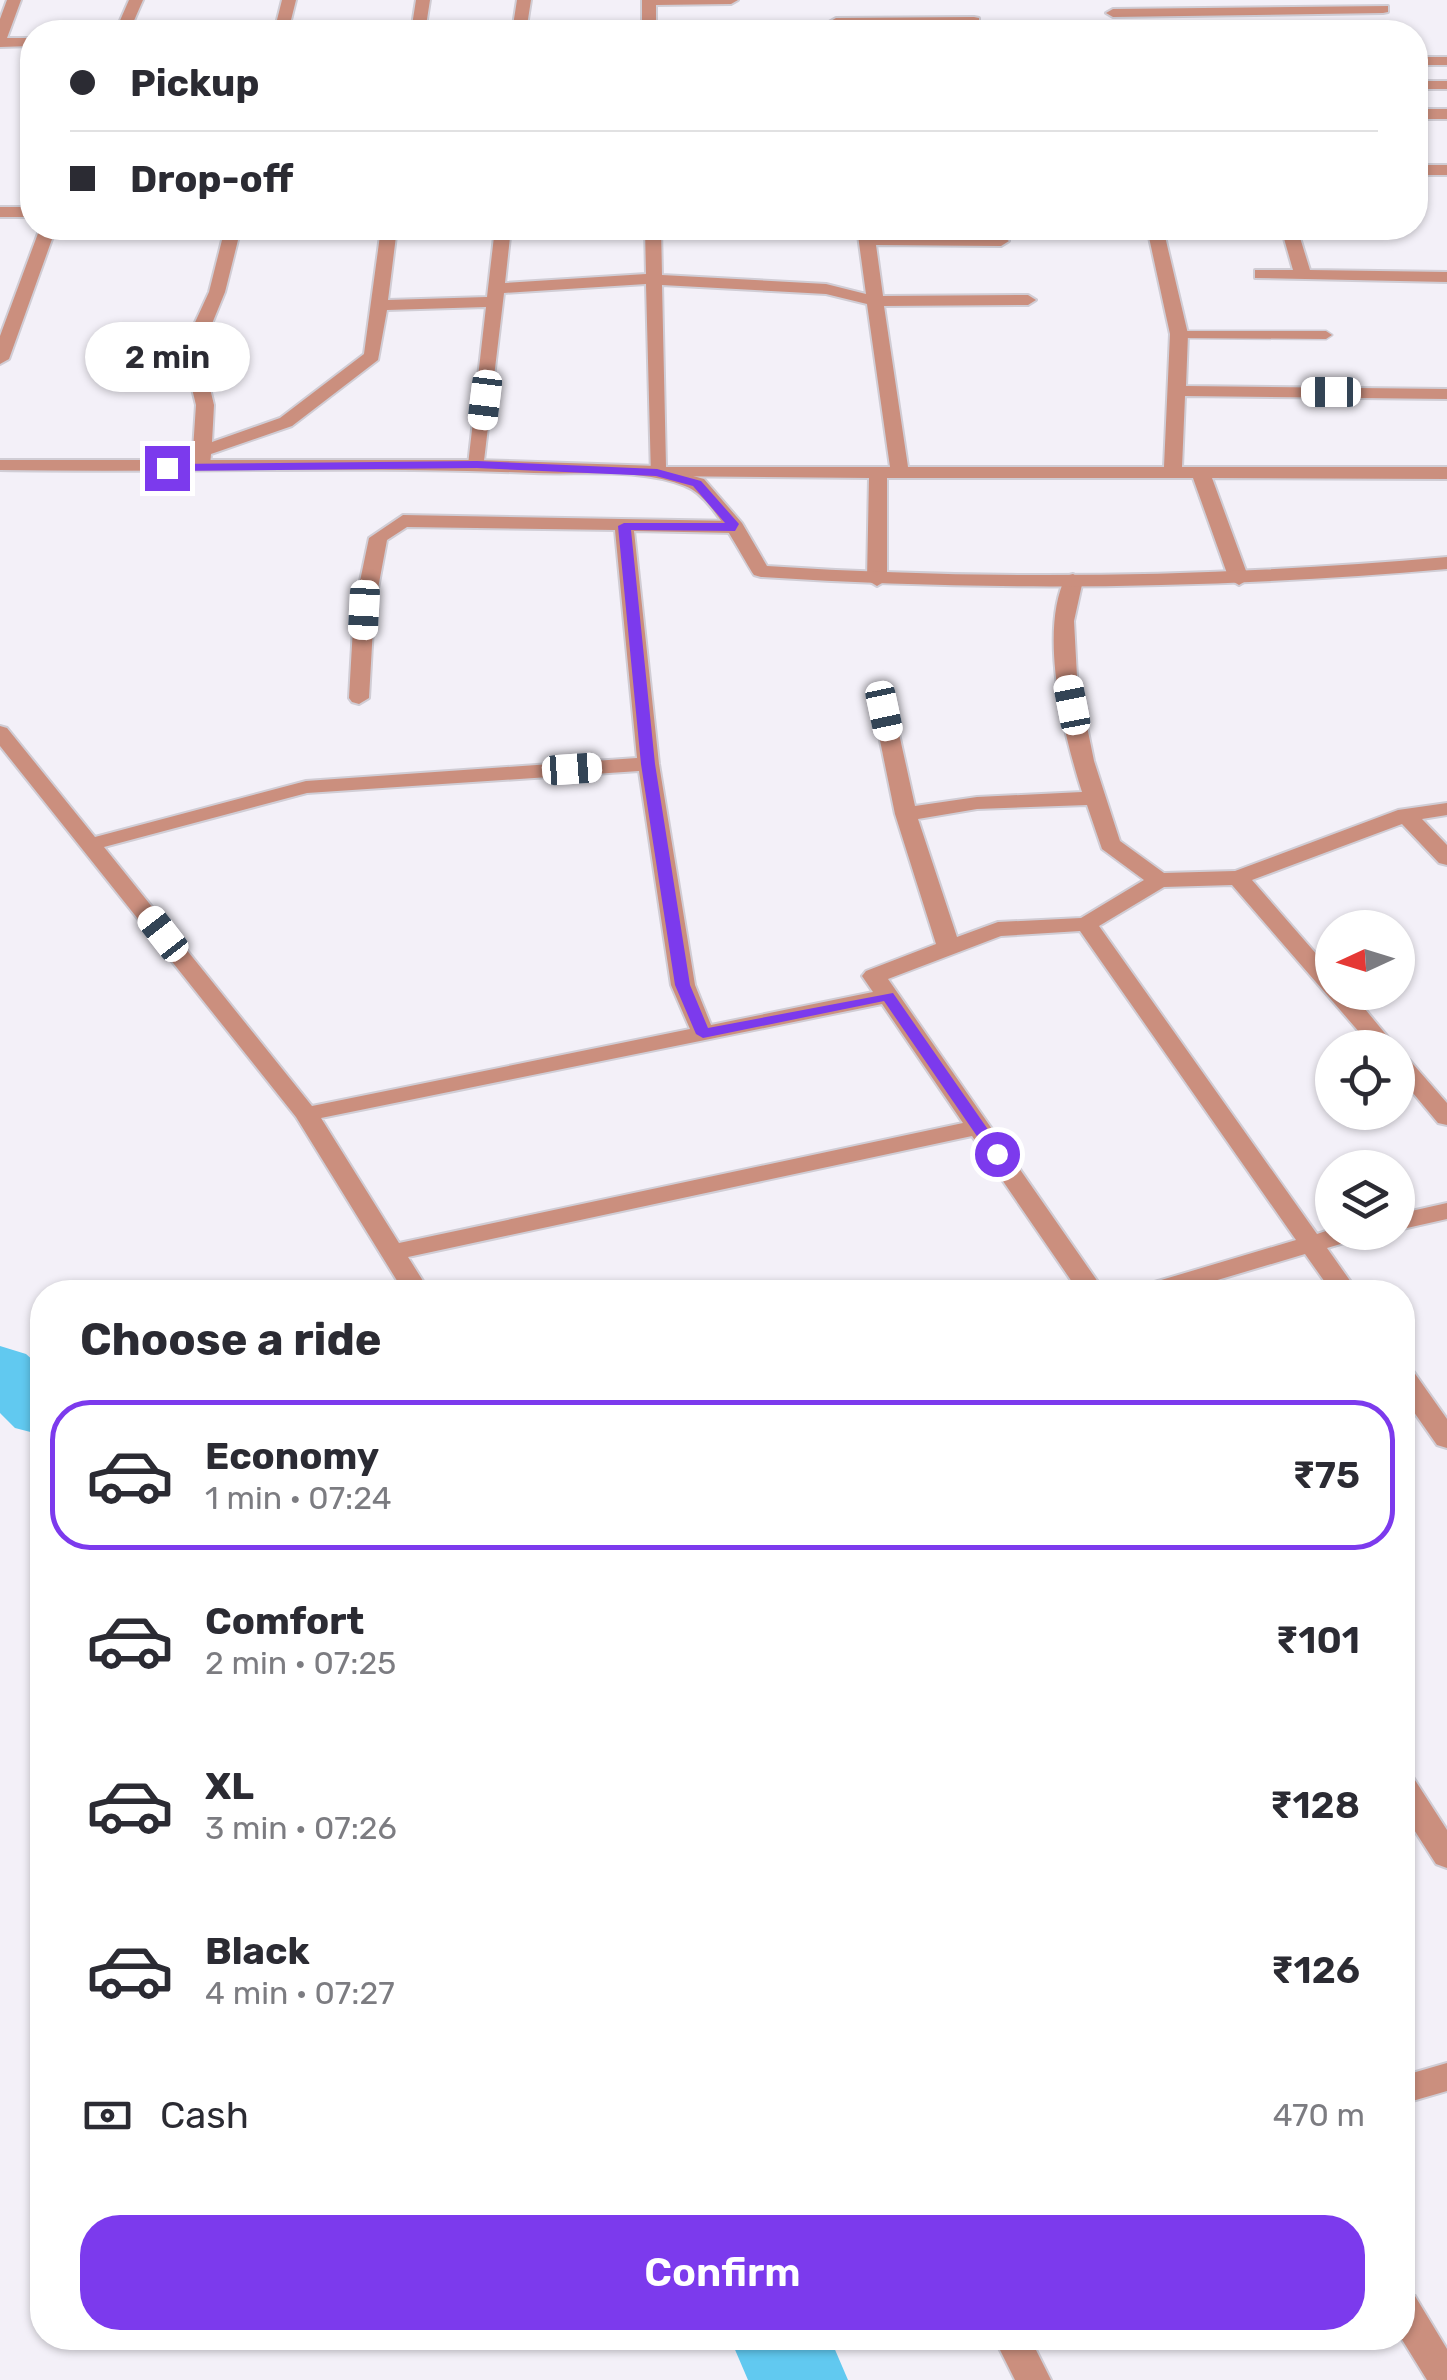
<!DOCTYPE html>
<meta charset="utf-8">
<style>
body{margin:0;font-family:Rubik,sans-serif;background:#f7f7f7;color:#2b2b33;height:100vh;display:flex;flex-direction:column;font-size:38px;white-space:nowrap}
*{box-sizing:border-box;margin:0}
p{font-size:32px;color:#7c7c81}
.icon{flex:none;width:55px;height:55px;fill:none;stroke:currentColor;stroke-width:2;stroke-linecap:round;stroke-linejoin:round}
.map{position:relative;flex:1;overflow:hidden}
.sheet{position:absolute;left:30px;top:1280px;width:1385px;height:1070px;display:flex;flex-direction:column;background:#fff;border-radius:40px;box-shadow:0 2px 8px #0004}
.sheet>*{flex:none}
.guide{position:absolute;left:20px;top:20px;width:1408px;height:220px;border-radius:40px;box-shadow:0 2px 8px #0004;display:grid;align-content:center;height:220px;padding:0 50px;background:#fff}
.needle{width:65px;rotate:266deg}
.controls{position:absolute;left:1315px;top:910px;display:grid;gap:20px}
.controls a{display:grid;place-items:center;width:100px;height:100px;border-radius:50%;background:#fff;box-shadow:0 2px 8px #0004;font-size:50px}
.end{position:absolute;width:45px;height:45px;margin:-22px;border:12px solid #7c3aed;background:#fff;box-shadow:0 0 0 5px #fff}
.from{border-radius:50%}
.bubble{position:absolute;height:70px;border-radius:35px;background:#fff;box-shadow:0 2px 8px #0004;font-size:32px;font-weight:600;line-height:70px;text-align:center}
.car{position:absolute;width:30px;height:60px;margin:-30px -15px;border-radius:12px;box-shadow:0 0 8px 2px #0007;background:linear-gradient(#fff 24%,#345 0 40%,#fff 0 76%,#345 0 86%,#fff 0)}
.guide b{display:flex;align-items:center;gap:35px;height:95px;font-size:38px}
.guide b+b{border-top:2px solid #e1e1e2}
.guide i{width:25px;height:25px;background:#2b2b33}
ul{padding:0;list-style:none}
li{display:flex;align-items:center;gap:30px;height:150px;margin:0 20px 15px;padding:0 30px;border:5px solid transparent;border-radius:40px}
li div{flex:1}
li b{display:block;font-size:38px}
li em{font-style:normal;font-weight:600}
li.active{border-color:#7c3aed}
li>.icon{width:90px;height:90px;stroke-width:1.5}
h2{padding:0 50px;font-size:45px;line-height:120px}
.pay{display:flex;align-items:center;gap:25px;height:110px;padding:0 50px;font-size:38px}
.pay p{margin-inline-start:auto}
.button{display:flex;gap:20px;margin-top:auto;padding:20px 50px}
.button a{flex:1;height:115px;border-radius:40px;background:#7c3aed;color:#fff;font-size:40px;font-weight:600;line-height:115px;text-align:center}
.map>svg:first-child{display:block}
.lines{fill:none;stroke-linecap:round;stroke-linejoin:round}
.river{fill:#61c9f0;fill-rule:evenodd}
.service-casing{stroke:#d0cdd5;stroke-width:3}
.minor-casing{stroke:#d0cdd5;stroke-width:4}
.tertiary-casing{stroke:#d0cdd5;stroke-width:4}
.service{fill:#cb8f7e;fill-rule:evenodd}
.minor{fill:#cb8f7e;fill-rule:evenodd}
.tertiary{fill:#cb8f7e;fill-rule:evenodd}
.route{fill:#7c3aed}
</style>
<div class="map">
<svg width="1447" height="2380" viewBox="0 0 1447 2380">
<rect width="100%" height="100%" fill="#f3f0f8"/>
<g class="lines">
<path class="river" d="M0,1346L26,1354L42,1368V1435L15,1428L0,1413Z
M730,2338H830L848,2380H748Z"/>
<defs>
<path id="service" d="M1175,331H1326L1332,335L1326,339L1179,338L1173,334Z"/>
<path id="minor" d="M7,0H21L7,38H32V46L0,47V19Z
M129,0H143L129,32H115Z
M282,0H296L288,32H274Z
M416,0H430L425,32H411Z
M517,0H531L526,32H512Z
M642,0H738L731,4L656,5V32H642Z
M1388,6V12L1383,13L1113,17L1106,13L1113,9Z
M974,17L979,18V24L836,26L829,22L836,18Z
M1415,57H1447V65H1415Z
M1415,81H1447V89H1415Z
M1415,109H1447V119H1415Z
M1415,165H1447V175H1415Z
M0,207H32V217H0Z
M40,228H56L9,359L0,364V336Z
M225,228H241L225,292L209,331L205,368L214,405L212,442L280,418L364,354L381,228H397L388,300L487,297L495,228H511L505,283L646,274L645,228H661L662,275L826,284L866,294L857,228H873L874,235L1001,236L1009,241L1001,246L876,245L883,296L1028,295L1036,300L1028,305L884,306L908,467H1164L1170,334L1147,228H1163L1188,334L1186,386L1447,389V399L1185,396L1182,467H1447V479L1212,478L1249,579L1239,585L1229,579L1193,478H887V580L877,586L867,580L869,478L651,476L646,284L504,293L483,469L477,470L468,465L486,307L387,310L378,360L292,426L211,454L210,465L201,470L192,465L196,405L187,368L191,331L209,292ZM662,285L826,294L867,304L890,467H666Z
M1281,228H1297L1310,270L1447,272V282L1255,278V270H1293Z
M403,515L735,521L744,527L735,533L634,531L659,764L695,985L711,1025L873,992L862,976L866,971L936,944L895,814L874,711L877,707H891L894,711L915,806L977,797L1082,792C1064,735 1038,632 1066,576L1073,574L1083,580L1074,621L1077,677L1094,761L1120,841L1164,873L1235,871L1398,810L1447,803V815L1422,819L1447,845V865L1439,863L1402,824L1252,880L1332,972V992H1351L1397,1048H1373L1232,885L1164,887L1099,926L1317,1234L1332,1229L1364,1232L1361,1238L1327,1248L1358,1292H1332L1305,1254L1177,1292H1137L1141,1286L1296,1240L1080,931L1001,936L888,979L1105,1292H1079L972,1136L408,1257L430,1292H404L296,1117L0,746V726L7,728L95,837L306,781L637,758L615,530L407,527L387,540L374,610L369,698L359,704L352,702L349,698L354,610L369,538ZM639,771L671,985L690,1029L312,1106L104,847L307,793ZM1087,805L1102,849L1144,880L1081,918L998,922L957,937L918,819L977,809ZM882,1004L963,1123L399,1243L321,1118Z
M1398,1054L1406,1056L1447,1103V1125L1438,1123L1398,1075Z
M1447,1203V1219L1398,1230V1214Z
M1402,1365L1411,1368L1447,1419V1448L1437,1445L1402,1395Z
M1402,1774L1413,1777L1447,1830V1868L1436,1864L1402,1811Z
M1447,2063V2091L1402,2104V2076Z
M1402,2292L1415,2296L1447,2349V2380H1427L1401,2338Z
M994,2338H1030L1051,2380H1015Z"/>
<path id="tertiary" d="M0,460H477L657,466L704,479L742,523L767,566C995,581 1220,577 1447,557V569C1218,589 990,592 761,577L754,575C739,552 712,495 685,486C640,468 582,475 534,473C356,466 178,473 0,470Z"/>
</defs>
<use href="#service" class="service-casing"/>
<use href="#minor" class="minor-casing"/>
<use href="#tertiary" class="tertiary-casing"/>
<use href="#service" class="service"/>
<use href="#minor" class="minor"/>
<use href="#tertiary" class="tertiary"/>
</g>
<path class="route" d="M477,461L657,469L701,481L739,524L735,531L631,530L655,764L690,985L708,1028L893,993L1005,1154L1003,1158H992L884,1001L703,1038L696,1034L675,985L641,764L618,526L624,523H725L693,486L656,476L477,468L167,471L161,468L167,464Z"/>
</svg>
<div class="controls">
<a><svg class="needle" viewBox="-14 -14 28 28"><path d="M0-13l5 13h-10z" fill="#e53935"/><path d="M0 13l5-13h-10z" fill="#7c7c81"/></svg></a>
<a><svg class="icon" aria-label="locate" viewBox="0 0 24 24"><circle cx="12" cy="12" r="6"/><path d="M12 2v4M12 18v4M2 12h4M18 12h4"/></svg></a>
<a><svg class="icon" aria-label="layers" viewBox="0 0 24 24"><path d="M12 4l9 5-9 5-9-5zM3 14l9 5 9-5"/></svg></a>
</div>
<i class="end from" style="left:997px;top:1154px"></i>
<i class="end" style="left:167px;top:468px"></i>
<div class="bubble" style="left:85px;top:322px;width:165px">2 min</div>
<i class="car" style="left:1331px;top:392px;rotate:270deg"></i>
<i class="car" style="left:485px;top:400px;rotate:187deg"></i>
<i class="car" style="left:364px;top:610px;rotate:183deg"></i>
<i class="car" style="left:1072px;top:705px;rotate:349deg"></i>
<i class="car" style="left:884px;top:711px;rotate:168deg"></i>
<i class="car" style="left:572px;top:769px;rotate:86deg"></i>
<i class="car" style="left:163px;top:934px;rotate:322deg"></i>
<div class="guide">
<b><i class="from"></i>Pickup</b>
<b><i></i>Drop-off</b>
</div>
<section class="sheet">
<h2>Choose a ride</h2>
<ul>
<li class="active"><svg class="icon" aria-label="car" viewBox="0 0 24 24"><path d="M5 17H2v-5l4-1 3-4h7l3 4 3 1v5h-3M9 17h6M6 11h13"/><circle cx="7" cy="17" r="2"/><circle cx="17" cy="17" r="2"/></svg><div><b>Economy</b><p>1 min · 07:24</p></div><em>₹75</em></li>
<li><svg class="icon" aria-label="car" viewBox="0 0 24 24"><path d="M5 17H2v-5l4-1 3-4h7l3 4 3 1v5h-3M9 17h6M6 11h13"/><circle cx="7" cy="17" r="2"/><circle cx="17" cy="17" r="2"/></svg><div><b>Comfort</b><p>2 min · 07:25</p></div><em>₹101</em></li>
<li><svg class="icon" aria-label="car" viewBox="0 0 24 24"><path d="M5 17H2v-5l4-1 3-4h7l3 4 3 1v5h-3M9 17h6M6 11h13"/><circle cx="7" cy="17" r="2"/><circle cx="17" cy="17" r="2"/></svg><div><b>XL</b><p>3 min · 07:26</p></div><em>₹128</em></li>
<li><svg class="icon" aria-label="car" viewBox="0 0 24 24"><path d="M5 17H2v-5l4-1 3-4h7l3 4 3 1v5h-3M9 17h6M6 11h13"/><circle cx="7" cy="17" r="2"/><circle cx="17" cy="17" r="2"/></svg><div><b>Black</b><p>4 min · 07:27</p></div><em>₹126</em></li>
</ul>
<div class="pay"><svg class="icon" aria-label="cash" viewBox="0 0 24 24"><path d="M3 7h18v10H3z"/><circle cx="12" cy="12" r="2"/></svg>Cash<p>470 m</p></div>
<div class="button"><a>Confirm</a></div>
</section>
</div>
